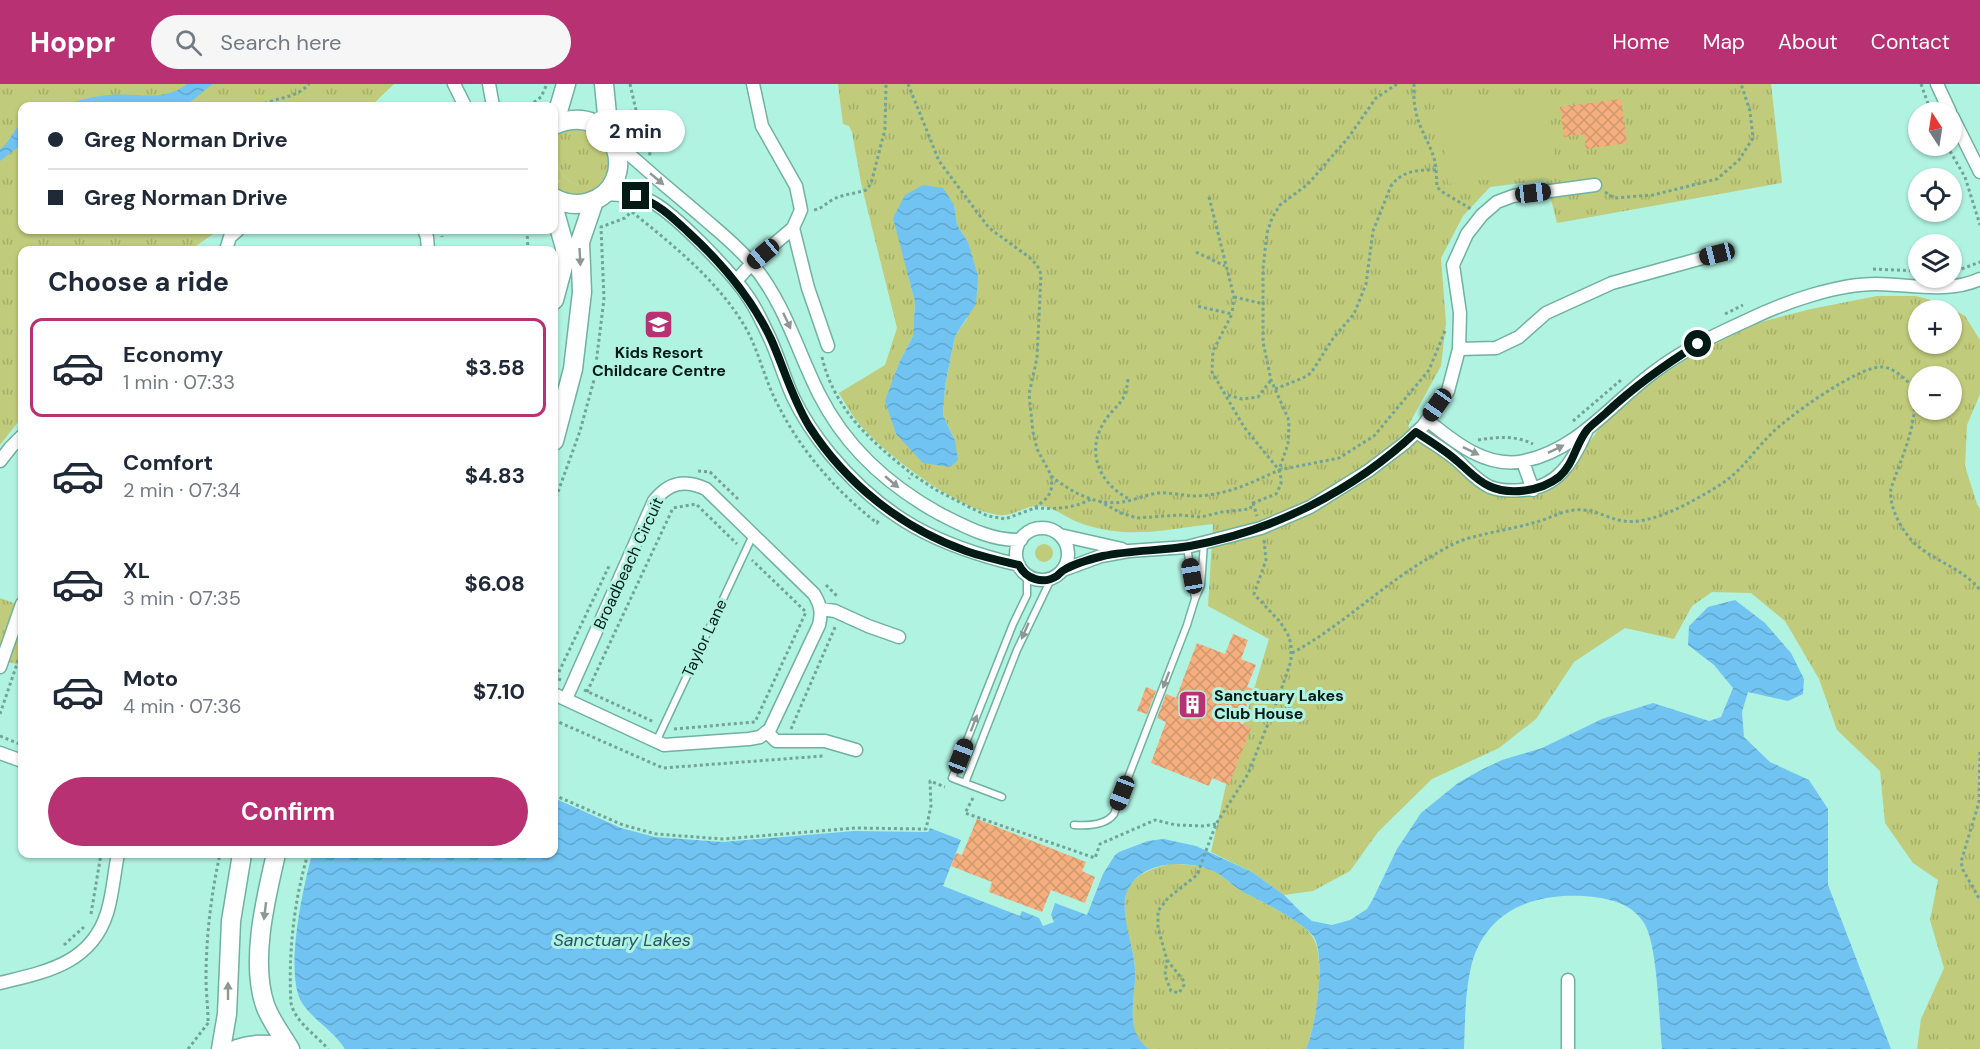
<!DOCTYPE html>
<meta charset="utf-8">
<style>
body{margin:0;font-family:"DM Sans",sans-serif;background:#f6f6f7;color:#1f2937;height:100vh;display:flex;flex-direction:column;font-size:22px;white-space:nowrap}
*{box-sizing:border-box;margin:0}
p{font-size:20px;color:#747a83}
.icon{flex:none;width:33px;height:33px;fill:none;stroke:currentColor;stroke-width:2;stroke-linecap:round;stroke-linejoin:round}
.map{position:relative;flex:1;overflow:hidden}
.side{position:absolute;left:18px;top:162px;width:540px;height:612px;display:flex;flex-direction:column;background:#fff;border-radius:12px;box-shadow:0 2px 4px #0004}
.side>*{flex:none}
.guide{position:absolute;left:18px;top:18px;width:540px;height:132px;border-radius:12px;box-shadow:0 2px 4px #0004;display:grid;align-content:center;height:132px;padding:0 30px;background:#fff}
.needle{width:39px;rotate:348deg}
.controls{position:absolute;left:1908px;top:18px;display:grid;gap:12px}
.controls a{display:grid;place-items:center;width:54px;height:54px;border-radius:50%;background:#fff;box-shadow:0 2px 4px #0004;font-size:30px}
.end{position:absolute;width:27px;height:27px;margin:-14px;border:8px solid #011a14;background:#fff;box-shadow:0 0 0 3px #fff}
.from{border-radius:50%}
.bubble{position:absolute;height:42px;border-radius:21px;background:#fff;box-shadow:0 2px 4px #0004;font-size:20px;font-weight:700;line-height:42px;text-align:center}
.car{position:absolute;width:18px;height:36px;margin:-18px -9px;border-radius:8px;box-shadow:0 0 4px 2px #0007;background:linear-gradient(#222 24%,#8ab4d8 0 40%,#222 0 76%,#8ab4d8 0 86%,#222 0)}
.guide b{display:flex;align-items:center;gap:21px;height:57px;font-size:22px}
.guide b+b{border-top:2px solid #e0e1e3}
.guide i{width:15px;height:15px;background:#1f2937}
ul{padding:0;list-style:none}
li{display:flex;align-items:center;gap:18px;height:99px;margin:0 12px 9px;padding:0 18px;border:3px solid transparent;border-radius:12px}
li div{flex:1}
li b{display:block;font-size:22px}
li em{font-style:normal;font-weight:700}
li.current{border-color:#b83173}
li>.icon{width:54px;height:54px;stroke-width:1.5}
h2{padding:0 30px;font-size:27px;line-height:72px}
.cta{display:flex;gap:12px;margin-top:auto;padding:12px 30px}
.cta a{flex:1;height:69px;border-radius:36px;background:#b83173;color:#fff;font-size:24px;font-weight:700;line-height:69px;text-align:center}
header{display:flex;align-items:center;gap:36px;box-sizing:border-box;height:84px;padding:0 30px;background:#b83173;color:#fff}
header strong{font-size:28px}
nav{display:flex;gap:33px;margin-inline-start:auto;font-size:21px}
.search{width:420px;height:54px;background:#f6f6f7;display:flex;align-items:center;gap:15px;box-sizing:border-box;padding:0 21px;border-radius:33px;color:#747a83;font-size:22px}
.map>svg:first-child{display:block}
.grass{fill:url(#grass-tufts);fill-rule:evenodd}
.garden{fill:#c0cb7b}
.water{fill:url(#water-waves)}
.building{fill:url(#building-cross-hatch)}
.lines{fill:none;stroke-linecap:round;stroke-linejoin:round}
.lane-casing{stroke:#70b1a0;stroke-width:9}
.street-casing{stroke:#70b1a0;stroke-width:15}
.secondary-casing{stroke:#70b1a0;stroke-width:21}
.path{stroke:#71a497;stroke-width:3;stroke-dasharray:3 3;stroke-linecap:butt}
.lane{stroke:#fff;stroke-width:6}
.street{stroke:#fff;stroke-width:12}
.secondary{stroke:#fff;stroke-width:18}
.oneway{fill:#8d9895}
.route{stroke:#011a14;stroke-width:8}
.labels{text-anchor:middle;stroke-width:6;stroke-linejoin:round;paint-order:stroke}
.poi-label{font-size:16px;font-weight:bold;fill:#011a14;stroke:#b1f3e1}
.street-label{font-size:16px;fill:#011a14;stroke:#b1f3e1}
.water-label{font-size:18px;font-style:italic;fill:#28546d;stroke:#b1f3e1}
</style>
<header>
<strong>Hoppr</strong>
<div class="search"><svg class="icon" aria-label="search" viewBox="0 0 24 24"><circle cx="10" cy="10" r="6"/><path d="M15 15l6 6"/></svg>Search here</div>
<nav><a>Home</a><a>Map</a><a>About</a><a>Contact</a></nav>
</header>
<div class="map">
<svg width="1980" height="965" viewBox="0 0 1980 965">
<defs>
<pattern id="grass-tufts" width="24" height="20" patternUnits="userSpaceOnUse" patternTransform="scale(1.5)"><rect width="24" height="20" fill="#c0cb7b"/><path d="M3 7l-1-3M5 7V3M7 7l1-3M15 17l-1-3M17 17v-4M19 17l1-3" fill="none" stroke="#a3ae69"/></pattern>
<pattern id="water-waves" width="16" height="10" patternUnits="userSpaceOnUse" patternTransform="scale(1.5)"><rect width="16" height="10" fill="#71c3f2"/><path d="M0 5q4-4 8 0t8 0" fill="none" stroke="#60a7cf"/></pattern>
<pattern id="building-cross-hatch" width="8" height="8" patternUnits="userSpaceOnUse" patternTransform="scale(1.5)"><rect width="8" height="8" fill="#f5af7e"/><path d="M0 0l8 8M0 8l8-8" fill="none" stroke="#d0966c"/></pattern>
</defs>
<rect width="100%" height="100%" fill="#b1f3e1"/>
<path class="grass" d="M0,0H394L371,22H22V146H219L190,166H22V333L0,361Z
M838,0H1771L1782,99L1557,139L1546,96L1490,103L1463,132L1441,174L1446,239L1441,282L1408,342L1429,364L1491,410L1536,408L1563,394L1604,338L1648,300L1695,270L1757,239L1811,225L1877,212H1916L1942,219L1965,232L1980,256V310L1967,341L1965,382L1977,420L1980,425V965H1917L1921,935L1944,884L1930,836L1938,796L1913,779L1885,739L1880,687L1837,646L1819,595L1785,537L1751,509L1712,508L1692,522L1674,555L1625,544L1574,578L1536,635L1499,664L1432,695L1378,748L1350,787L1313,807L1284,811L1252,788L1211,768L1228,692L1269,555L1208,522L1213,440C1166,445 1131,456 1083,440C1069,436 1054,423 1042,422C1026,420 1014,433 999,431C958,426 889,373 862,343C853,333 846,321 839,309L885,281L897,244L861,99L852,48L849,42L843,40ZM954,121L957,141L968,158L967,235L955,252L945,302L943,331L955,357L896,350L886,317L899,279L913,252L915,218L906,182ZM1918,226H1952V260H1918ZM1918,292H1952V326H1918Z
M577,43C640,58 597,137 554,102V93L557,97L583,103C565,97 556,88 558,68L554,65V52C561,46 568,45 577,43Z
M0,514L22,522V582L0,575Z
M1170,780C1185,780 1202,781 1216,788C1225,794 1233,802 1242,807C1260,817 1301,836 1312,852C1327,872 1316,943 1306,965H1149C1142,960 1137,955 1135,947C1128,926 1137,904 1135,882C1133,860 1118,826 1128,805C1136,789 1154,784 1170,780Z"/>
<path class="garden" d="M1547,8L1557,87L1448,100L1439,22Z
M579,52C598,57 607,74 598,92L592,88C593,69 587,56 567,53Z
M554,65L558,68C556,88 565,98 584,103H568L554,93Z
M1035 469a9 9 0 1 1 18 0a9 9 0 1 1-18 0Z"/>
<path class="water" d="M187,0H213C202,7 194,18 181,22H61C77,17 93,12 110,11C137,8 164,19 187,0Z
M22,40V60L0,77V65C10,59 12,46 22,40Z
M923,101L943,104L954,121L957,141L968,158L978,192L976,220L955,252L945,302L943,331L955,357L958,376L950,383L923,379L896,350L885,317L899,279L913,252L915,218L893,134L905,111Z
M1735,516L1765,539L1791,569L1804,595L1803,610L1788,617L1748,608L1742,628L1744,653L1770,678L1809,696L1828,725V801L1891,965H1662C1659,936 1658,861 1644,839C1631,818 1607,814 1584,812C1534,809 1487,826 1472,879C1465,906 1465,937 1464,965H1306C1316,943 1326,874 1314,853C1304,839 1262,817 1245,809C1233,803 1224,791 1211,786C1184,775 1139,777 1127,808C1119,826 1134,863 1135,884C1137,911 1122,946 1149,965H345C333,946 315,938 302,919C284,889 303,804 312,770H554V714L621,744L655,753L723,758L854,747L928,748L930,744L961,756L943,802L1020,832L1022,827L1039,834L1043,842L1054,838L1051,831L1055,819L1087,831L1103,790L1115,771L1119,768L1148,757L1164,755L1196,762L1252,788L1284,811L1301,828L1312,837L1332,841L1350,836L1367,825L1373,815L1397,765L1421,729L1458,699L1479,687L1502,676L1542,664L1602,635L1653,619L1709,637L1721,633L1733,604L1714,581L1688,561L1689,542L1708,523Z"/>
<path class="building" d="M1621,15L1627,59L1586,65L1584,50L1564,53L1560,23Z
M1233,550L1248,556L1241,575L1256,581L1247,603L1253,605L1240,639L1251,644L1229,701L1212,694L1209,702L1151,679L1166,638L1157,634L1166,610L1176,614L1197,559L1225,570Z
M1146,603L1156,607L1147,630L1137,627Z
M977,735L1086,778L1082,787L1095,793L1085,819L1051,806L1042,828L989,808L992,798L951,782L956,769L962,771Z"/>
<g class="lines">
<defs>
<path id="lane" d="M1187,463L1195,514
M1027,492V511L1013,540L952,694L965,699L1017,566L1051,495
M656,658L753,451
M965,699L1002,713
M1074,741C1088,742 1106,741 1114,730L1187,541L1195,515L1201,501L1204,459"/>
<path id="street" d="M454,0L465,22
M489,0L493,22
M1937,0L1950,28
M1952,32L1980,88
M614,57C642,82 671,107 700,131C718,147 738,162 753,181C785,220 797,266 819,310C845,362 889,402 940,430C966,443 991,457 1021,456
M603,110C618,111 634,110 648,116C672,126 730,187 746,210C754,221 760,233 766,246C777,267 783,291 793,313C803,334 816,353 830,370C884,435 938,462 1019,481
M793,144L808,204L828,262
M424,146L427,153L428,166
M226,166L230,153L238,146
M736,197L752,179L793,144L801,126L796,102L762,42L753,0
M1459,265L1496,264L1519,253L1546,229L1612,199L1717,170
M1427,336C1454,358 1487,385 1524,377C1578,366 1612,319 1654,288C1683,266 1717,250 1750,235C1785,218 1837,200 1876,200C1910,200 1948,210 1980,195
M1416,348C1430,357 1445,366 1458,377C1468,386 1477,397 1490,403C1500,407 1512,407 1522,406C1558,404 1573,377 1586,348
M0,377L11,363L22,352
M1523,378L1533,406
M1016 470a26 26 0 1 1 52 0a26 26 0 1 1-52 0Z
M1060,451L1122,465
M1063,486L1101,472L1129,467L1187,463L1261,444L1310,423L1368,387L1405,359L1423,342L1448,307L1459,265L1460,229L1453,181L1467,150L1482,131L1497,118L1513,112L1595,101
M821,525L835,527L868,542L899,553
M0,583L22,520
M554,610L664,661L749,655L760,653L770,645L819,541C822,528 821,522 814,510L706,405C685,395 669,398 654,417L566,615
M767,648L776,657H825L856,666
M0,669L22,677
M0,899C45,888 91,880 107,829C113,810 114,789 118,770
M1568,965V896"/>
<path id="secondary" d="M604,0L609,51
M554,41C618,14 642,102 589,118C576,122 565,120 554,114
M554,41L566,0
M554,125L565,164V175L554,216
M554,357L573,285L582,208L580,158L594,117
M276,770C266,813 250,877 265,921C270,936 282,951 290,965
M221,965L227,930L231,837L242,770
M237,965C255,959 271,959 289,965"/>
</defs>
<use href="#lane" class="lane-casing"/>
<use href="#street" class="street-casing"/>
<use href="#secondary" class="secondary-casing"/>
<path class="path" d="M630,0L641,48L649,61L650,72
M908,0L939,77L989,144L1029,173L1037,181L1041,190L1037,274L1029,310L1033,348L1037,365L1051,391L1052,403L1048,413L1035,424L1005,435L988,432L971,424L936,406L912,390L909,395
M1397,0L1376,14L1348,54L1308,100L1280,121L1272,134L1267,149L1263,185V258L1271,296L1288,334L1289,342L1288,360L1279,386L1339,374L1374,352L1429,286L1445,247
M1921,0L1931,28
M259,22C276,13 296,15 309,0
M529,22L541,13L547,0
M623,28L636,27
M1947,62L1965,93L1980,141
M1436,86L1437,103L1441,107L1471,125
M1605,108L1614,114L1653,111L1717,95L1739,76L1753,54L1750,27L1741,0
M1209,113L1234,213L1232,230
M814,126C823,124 825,120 832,116C842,110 855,110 866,106L871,100L885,45L886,0
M632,128C673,161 716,195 744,241C759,266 764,295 778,321C801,367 836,407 877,439L880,434
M441,146L442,153
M527,146L528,166
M1196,168L1225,182
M1873,185L1918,187
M1956,187L1980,178
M1234,213L1264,220
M1725,230L1743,221
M822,273C834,326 872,358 912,390
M1128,295C1125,323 1115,319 1103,340C1086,369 1100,400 1129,415
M1275,305L1303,294L1311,289L1334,253L1354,230L1366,200L1373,147L1391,102C1403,86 1417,86 1436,86C1435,70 1428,60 1422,46C1415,31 1413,16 1414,0
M1228,311L1242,315L1258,313L1271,296
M1573,337L1621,296
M1478,356C1497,353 1515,351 1533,360
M698,387L710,388L738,415
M1051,392C1071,408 1096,422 1123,418C1135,416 1147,410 1159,409C1171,408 1183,412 1196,412C1227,411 1251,399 1279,386
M1099,417L1121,429L1137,434L1180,431L1201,433L1222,428L1250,425L1253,419L1276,410L1281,400V394L1279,386L1244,343L1212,288L1213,267L1232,230L1197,222
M554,419L580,347L594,296L604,215L601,143L625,134L632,127
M1253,419L1257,432
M1035,424C1055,425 1073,425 1091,415
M826,501L838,513
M1292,569C1337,545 1377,506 1422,478C1436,470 1450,460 1466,455C1489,448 1513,445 1536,438C1549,435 1561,427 1575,426C1593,424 1606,434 1623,437C1652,441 1690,419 1715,404C1742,388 1749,372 1770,351C1787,333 1857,283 1881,283C1890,283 1898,289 1905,295C1930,317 1899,378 1891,405C1888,423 1904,452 1919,463C1939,479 1963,485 1980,506
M561,596L556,594L610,480
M584,606L654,638
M587,608L673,424L696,420L737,460
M0,630L22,565
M554,636L663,684L823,672
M674,645L755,638L806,528L752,476
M791,645L836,541
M0,652L22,661
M1980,668L1979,718L1961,778L1963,786L1980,816
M554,711L623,741L656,750L723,755L856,744L926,745L931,722L930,697L945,703
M973,714L965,729L1095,774L1100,760L1155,736L1176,741L1203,742L1216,740
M308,770C294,816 288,870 291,919C295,938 316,951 328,965
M91,830L101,770
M64,861L84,843
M1167,876L1183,896L1184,901L1179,909L1171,907L1165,891L1167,876L1158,844V827L1168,814L1197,791L1216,740L1248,690L1279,612L1291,577V560L1288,551L1281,539L1254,510L1266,476L1264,455
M208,937C208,923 206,909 206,895C206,853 211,811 220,770
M188,965L209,938"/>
<use href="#lane" class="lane"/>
<use href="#street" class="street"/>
<use href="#secondary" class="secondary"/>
</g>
<defs><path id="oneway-solid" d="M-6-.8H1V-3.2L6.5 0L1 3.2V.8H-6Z" transform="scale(1.5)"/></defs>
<g class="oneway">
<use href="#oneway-solid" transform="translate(657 95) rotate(40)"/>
<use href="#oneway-solid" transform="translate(580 173) rotate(87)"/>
<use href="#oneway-solid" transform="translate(787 237) rotate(65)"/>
<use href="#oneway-solid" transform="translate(1556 365) rotate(-26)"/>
<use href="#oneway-solid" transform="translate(1471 367) rotate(26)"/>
<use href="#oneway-solid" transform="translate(892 398) rotate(40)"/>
<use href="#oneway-solid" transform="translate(1025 547) rotate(114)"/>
<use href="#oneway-solid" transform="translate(1166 596) rotate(111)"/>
<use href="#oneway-solid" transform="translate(974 639) rotate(-69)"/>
<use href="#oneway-solid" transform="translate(265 827) rotate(97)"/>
<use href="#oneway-solid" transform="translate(228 907) rotate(-90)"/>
</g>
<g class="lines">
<path class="route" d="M636,112C658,119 672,133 688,148C722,179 751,213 771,255C784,284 792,314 809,342C846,400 902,444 966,467C983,473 1001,477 1019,481C1026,495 1043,501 1057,492C1058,491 1063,486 1064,486C1075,479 1091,475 1103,472C1132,466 1161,467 1190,462C1274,447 1353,407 1416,348C1430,357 1445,366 1457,377C1468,386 1476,396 1489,402C1510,412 1541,407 1559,393C1574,380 1575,361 1587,346C1592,340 1601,334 1607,328C1635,302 1666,280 1698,260"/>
</g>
<defs>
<symbol id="school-square" viewBox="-11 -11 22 22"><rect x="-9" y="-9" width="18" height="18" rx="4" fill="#b83173" stroke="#b1f3e1"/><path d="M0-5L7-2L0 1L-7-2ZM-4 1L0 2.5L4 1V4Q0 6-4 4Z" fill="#fff"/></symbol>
<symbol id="building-square" viewBox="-11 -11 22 22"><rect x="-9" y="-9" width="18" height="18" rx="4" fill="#b83173" stroke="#b1f3e1"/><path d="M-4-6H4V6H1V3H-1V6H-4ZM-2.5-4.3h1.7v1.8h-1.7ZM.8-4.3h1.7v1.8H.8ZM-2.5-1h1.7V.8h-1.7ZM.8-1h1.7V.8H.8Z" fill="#fff"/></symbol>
</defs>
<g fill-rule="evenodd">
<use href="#school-square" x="642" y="224" width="33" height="33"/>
<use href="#building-square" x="1176" y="604" width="33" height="33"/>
</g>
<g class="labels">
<g class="poi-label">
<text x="659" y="274">Kids Resort<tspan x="659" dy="18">Childcare Centre</tspan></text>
<text x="1214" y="617" text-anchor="start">Sanctuary Lakes<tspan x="1214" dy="18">Club House</tspan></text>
</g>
<g class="street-label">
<text transform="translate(628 479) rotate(-65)" y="6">Broadbeach Circuit</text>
<text transform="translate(704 554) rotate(-65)" y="6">Taylor Lane</text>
</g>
<g class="water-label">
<text x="622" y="862">Sanctuary Lakes</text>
</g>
</g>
</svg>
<div class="controls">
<a><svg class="needle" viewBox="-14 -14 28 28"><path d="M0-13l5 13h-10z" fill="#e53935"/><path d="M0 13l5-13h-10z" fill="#747a83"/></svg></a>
<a><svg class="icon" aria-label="locate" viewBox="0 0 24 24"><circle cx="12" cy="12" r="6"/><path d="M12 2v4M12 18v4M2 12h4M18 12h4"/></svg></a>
<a><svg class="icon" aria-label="layers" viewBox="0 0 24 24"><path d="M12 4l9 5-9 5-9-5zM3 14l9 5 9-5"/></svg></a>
<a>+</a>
<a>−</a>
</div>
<i class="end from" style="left:1698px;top:260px"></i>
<i class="end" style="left:636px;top:112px"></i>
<div class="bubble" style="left:586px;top:26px;width:99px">2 min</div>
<i class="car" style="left:1533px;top:109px;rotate:83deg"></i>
<i class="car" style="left:763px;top:170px;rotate:230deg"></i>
<i class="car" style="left:1717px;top:170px;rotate:256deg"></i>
<i class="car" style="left:1437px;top:321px;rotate:215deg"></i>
<i class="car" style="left:1192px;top:492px;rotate:350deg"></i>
<i class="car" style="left:961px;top:672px;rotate:21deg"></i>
<i class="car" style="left:1122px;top:709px;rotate:201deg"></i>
<div class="guide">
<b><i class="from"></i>Greg Norman Drive</b>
<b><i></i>Greg Norman Drive</b>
</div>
<section class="side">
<h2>Choose a ride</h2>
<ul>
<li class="current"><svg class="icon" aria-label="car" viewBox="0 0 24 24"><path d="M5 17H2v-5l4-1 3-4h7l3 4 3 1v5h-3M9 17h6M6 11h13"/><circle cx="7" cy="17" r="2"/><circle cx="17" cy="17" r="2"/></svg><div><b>Economy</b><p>1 min · 07:33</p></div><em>$3.58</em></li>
<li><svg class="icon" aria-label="car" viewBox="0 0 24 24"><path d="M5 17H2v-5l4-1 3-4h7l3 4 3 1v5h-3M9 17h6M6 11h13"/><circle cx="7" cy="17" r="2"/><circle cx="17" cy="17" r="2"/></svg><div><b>Comfort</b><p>2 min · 07:34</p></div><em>$4.83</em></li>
<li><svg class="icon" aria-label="car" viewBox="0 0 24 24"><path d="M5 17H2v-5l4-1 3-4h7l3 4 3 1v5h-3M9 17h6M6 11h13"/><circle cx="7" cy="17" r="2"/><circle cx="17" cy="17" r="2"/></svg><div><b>XL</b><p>3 min · 07:35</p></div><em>$6.08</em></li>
<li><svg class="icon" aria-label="car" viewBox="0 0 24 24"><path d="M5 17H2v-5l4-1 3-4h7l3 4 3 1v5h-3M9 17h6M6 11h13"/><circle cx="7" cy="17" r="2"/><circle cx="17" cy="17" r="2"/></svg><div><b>Moto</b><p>4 min · 07:36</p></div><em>$7.10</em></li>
</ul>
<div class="cta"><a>Confirm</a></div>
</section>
</div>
